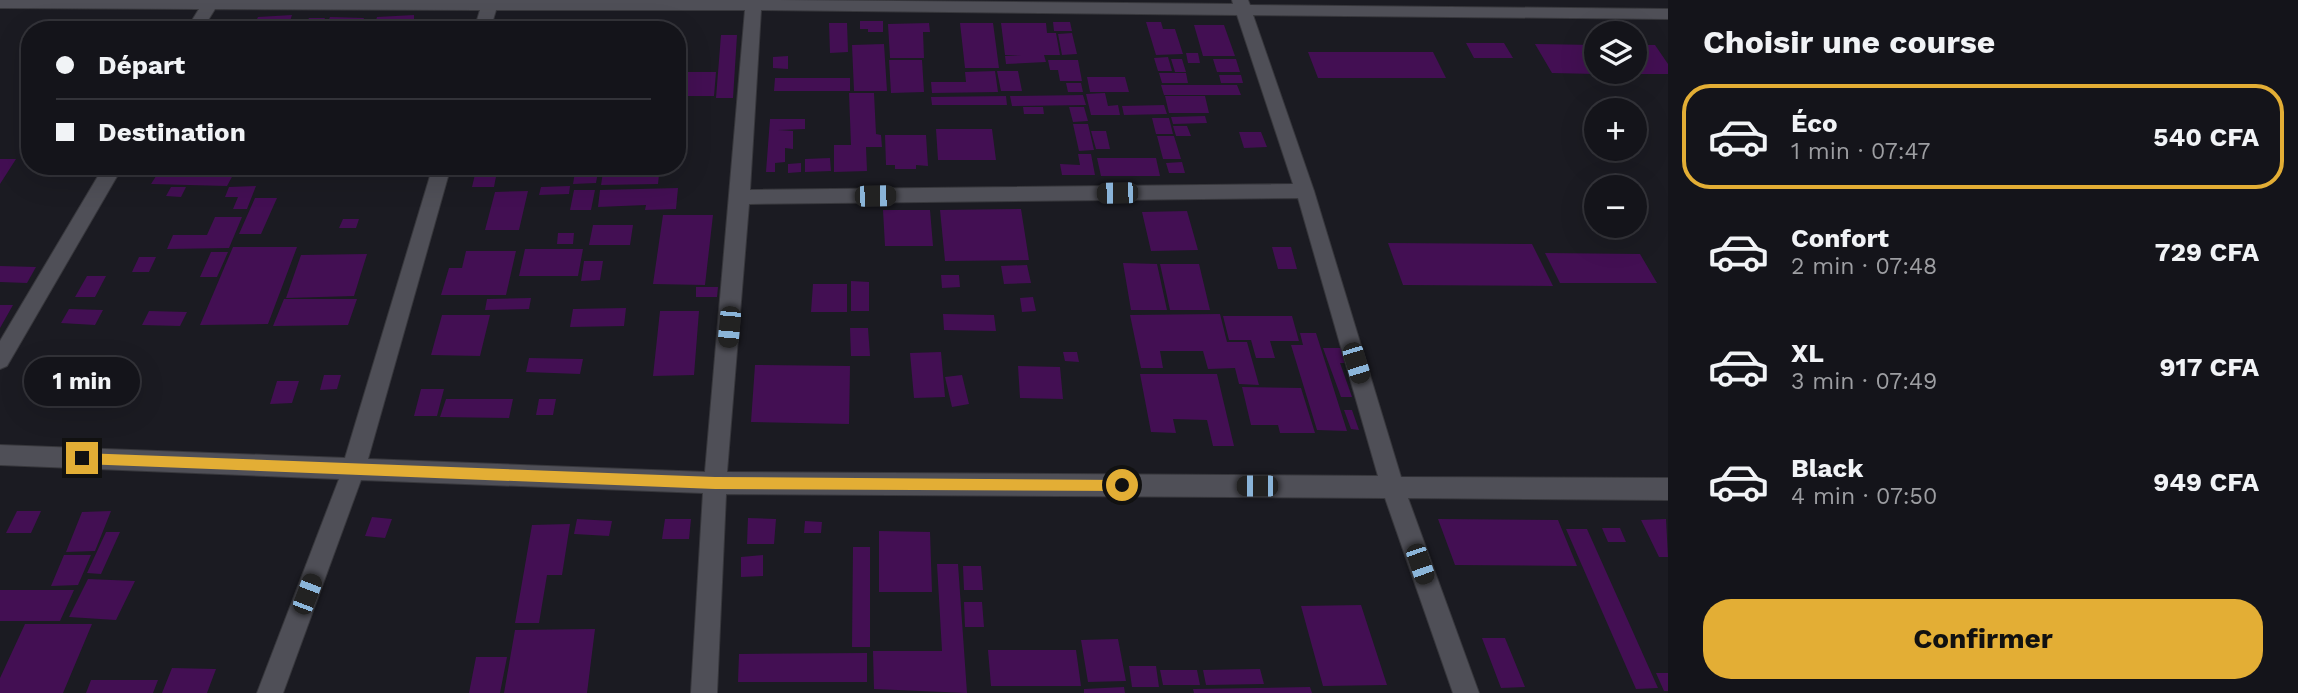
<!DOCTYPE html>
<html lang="fr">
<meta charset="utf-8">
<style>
body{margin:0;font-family:"Work Sans",sans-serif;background:#1d1d23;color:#f1f3f6;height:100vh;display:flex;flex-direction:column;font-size:26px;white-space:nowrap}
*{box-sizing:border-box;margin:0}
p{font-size:23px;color:#9d9ea2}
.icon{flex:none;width:38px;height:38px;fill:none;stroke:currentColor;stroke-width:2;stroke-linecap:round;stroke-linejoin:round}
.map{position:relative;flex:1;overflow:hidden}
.panel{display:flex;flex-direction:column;background:#14141a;width:630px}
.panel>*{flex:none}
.banner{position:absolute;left:21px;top:21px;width:665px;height:154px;border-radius:28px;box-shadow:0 7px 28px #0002,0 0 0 2px #333339;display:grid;align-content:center;height:154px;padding:0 35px;background:#14141a}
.fabs{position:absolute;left:1584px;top:21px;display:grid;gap:14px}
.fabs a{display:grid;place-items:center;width:63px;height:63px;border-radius:50%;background:#14141a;box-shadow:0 7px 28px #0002,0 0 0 2px #333339;font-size:35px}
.end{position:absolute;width:32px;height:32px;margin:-16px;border:9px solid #e3ae35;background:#111;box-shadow:0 0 0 4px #111}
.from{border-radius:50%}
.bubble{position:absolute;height:49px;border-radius:24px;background:#14141a;box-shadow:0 7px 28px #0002,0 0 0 2px #333339;font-size:23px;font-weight:700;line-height:49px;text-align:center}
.car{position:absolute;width:21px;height:42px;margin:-21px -10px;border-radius:9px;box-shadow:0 0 5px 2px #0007;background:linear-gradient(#222 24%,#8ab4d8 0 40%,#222 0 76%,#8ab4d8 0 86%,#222 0)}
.banner b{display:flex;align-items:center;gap:24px;height:66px;font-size:26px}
.banner b+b{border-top:2px solid #333339}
.banner i{width:18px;height:18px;background:#f1f3f6}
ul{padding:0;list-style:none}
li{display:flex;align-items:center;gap:21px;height:105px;margin:0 14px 10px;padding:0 21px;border:4px solid transparent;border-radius:28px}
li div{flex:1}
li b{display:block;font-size:26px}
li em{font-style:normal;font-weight:700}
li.current{border-color:#e3ae35}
li>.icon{width:63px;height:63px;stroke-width:1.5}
h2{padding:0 35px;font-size:32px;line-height:84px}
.button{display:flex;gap:14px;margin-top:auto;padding:14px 35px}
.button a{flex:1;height:80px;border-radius:28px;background:#e3ae35;color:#111;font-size:28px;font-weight:700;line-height:80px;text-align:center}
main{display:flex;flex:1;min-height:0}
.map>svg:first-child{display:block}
.building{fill:#430f53}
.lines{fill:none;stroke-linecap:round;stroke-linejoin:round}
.minor-casing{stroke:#37373c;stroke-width:2}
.minor{fill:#4f4f57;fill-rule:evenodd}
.route{fill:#e3ae35}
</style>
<main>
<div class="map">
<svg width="1668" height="693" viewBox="0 0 1668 693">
<rect width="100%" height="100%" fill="#1b1b22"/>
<path class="building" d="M292,15L287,30H252L258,17Z
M414,15V30H373L377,17Z
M330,17L364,18L359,30H324Z
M309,18H325L319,30H302Z
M554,19L566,20L564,30H552Z
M860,21H883V32H868V29H860Z
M1053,22H1070L1072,31H1054Z
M1146,22H1161L1163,29H1175L1183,54L1156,55Z
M829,23H847L848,52L830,53Z
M929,23L930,32H923L924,58H890L888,24Z
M960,23H993L999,68H965Z
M1001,23H1046L1047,33H1056L1060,55H1044L1046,62L1006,64L1005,56L1022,55H1005Z
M518,24H551L549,30H516Z
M1194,25H1224L1235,56H1203Z
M1072,33L1077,54L1062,55L1058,34Z
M721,35H737L733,98H716Z
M1466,43H1504L1513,58H1474Z
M884,44L887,91H854L852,45Z
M1535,44L1596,45V74L1552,73Z
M1634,45H1655L1668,64V74H1634Z
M1308,52H1433L1446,78H1318Z
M1186,53H1198L1200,63H1188Z
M788,56V69L773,68V57Z
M1168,57L1172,71H1158L1154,58Z
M1171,59H1182L1186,72H1175Z
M1213,59H1236L1240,72H1217Z
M889,60H922L924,92L891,93Z
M1048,60H1078L1082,81H1060L1058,70H1050Z
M995,71L998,92L932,93L931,82H966L965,72Z
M997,71H1018L1022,91H1001Z
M677,72H716L714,96H677Z
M1159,73H1186L1188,83H1162Z
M1219,75H1241L1243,83H1221Z
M1087,77H1125L1129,92H1090Z
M775,78H850V91H774Z
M1066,83H1081L1083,92H1068Z
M1161,85H1237L1241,95H1164Z
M849,93H874L876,134L881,135L882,147H866L867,171L834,172V145H851Z
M1105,93L1108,106L1118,105L1120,115H1091L1086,94Z
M1083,95L1086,105L1012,106L1010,96Z
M1006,96L1007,105H932L931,97Z
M1165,96H1205L1209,113H1169Z
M1164,105L1167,114L1124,115L1122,106Z
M1023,107H1043L1044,114H1024Z
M1069,107H1084L1088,121L1073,122Z
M1205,116L1207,123L1173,124L1171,117Z
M1152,118H1169L1173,134H1156Z
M770,119H805V129L778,130L793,131V149L785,148V162L775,163V172H766Z
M1073,124H1088L1094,150L1079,151Z
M1173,126H1187L1191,136H1176Z
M936,129H992L996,160H938Z
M1091,131H1106L1110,149H1096Z
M1239,132H1261L1267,147L1244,148Z
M885,135H926L928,166L916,165V169H895V165H886Z
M1157,136H1174L1181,159H1163Z
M1078,154H1091L1095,175H1062L1060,164L1080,165Z
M830,158L831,171L805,172V159Z
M1097,158H1156L1160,176H1101Z
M0,159H16L0,184Z
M1182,162L1185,173H1169L1166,163Z
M801,163V172L788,173V164Z
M477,166H498L494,187H472Z
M576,166H599L596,183L573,184Z
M604,166H660L658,184L601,185Z
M177,168H214L210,174L233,175L227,186L151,184L158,173H174Z
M256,186L247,209H233L238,197H225L229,187Z
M570,186L569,194L539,195L541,187Z
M171,187H186L181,197L166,196Z
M678,188L676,209L645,210L646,205L598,207L600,190Z
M574,190H595L591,210H570Z
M528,191L519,230H485L495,192Z
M255,198H277L261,234H239Z
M1021,209L1029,260L945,261L940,210Z
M883,210H930L933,246H885Z
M1187,211L1198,250L1151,251L1142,212Z
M663,215H713L705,285L653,284Z
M215,217H242L229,248L167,249L173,235H207Z
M343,219H359L356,228H339Z
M593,225H633L630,245H589Z
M558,233H574L573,244H557Z
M1388,243L1532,244L1553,286L1403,285Z
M233,247H297L268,324L200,325Z
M1272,247H1291L1297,269H1278Z
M525,249H583L578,276H519Z
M466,251H516L506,295H441L449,268H462Z
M211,252H228L217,277H200Z
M1545,253L1640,254L1657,283H1560Z
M367,254L354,296L286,298L301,255Z
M139,257H156L149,272H132Z
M584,261H603L600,280L581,281Z
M1123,263L1157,264L1167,310H1131Z
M1160,264H1199L1210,310H1170Z
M1027,265L1031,283L1004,284L1001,266Z
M0,266L36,267L27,283L0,282Z
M941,275H959L960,287L942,288Z
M87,276H106L95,297H75Z
M851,281L869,282V311H851Z
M813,284H847V312H811Z
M696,287H718L717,297H696Z
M1033,297L1036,311L1022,312L1020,298Z
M531,298L529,309L485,310L487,299Z
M284,299H357L348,325L273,326Z
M0,305H13L0,328Z
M626,308L624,326L570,327L573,309Z
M69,309L103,310L95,325L61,323Z
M149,311L187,312L180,326L142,325Z
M660,311H699L694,375L653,376Z
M943,314L994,315L996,331L944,330Z
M1220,314L1227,342H1247L1259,385L1239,384L1235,368L1208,369L1203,351H1160L1163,368H1141L1130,315Z
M442,315H490L480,356L431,355Z
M1223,316H1292L1299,341H1270L1275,358H1256L1251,340H1229Z
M850,328H868L870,356H851Z
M1300,333H1316L1347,431L1317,430L1291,345H1303Z
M1323,348H1341L1347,363H1340L1352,397H1341Z
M941,352L945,397L914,398L910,353Z
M1063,352H1077L1079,362L1065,361Z
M529,358L583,359L580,374L526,372Z
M755,365L850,366L849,424L751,422Z
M1018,366L1060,367L1063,399L1020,398Z
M1140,374H1217L1234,446H1213L1207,420L1173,419L1176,433L1151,432Z
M324,375H341L337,389L320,390Z
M962,375L969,404L952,407L945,377Z
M277,381H299L292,403L270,404Z
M1242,387L1301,388L1315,433H1280L1278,425H1251Z
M421,389H444L437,416H414Z
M446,399H513L509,418L440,417Z
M539,399H556L553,415H536Z
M1344,410H1352L1359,430L1351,429Z
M17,511H41L31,533H6Z
M111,511L95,551L66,552L82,512Z
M372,517L392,519L385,538L365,536Z
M748,518L776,519L774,544H747Z
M577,519L612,521L609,536L574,534Z
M665,519H691L689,539H662Z
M1438,519L1558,520L1577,566L1455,565Z
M1666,519L1668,557H1659L1641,520Z
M805,521L822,522L821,533H804Z
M570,524L562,575H547L539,623H515L532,525Z
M1602,528H1620L1626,542H1608Z
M1566,529H1587L1658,688L1636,689Z
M879,531L930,532L932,592H879Z
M106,532H120L101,574L87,573Z
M853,547H870V647H852Z
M64,555H91L78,585L51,586Z
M763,555V576L741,577V557Z
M937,564H958L967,693L874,689L873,651H942Z
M963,566H981L983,590H964Z
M88,579L135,581L116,620L69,617Z
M0,590H74L60,621H0Z
M964,602H982L984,627H965Z
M1361,605L1387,685L1323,686L1301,606Z
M25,624H92L63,693H0V678Z
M595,629L587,693H504L515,630Z
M1482,638H1505L1525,687L1501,688Z
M1118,639L1126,681L1088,682L1081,640Z
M988,650H1076L1081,686H991Z
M867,653V682H738L739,654Z
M476,657H507L500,693H469Z
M1129,666H1156L1159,687H1132Z
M172,668L216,669L207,693H162Z
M1260,669L1264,684L1206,685L1203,670Z
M1160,670H1197L1200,685H1163Z
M1656,673H1668V691H1664Z
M91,680H158L153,693H86Z
M1124,687L1125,693H1084V689Z
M1310,687L1312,693H1194L1193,689Z"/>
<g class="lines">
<defs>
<path id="minor" d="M0,0H781L1233,4L1232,0H1248L1250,5L1668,9V19L1253,15L1314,191L1401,477L1668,478V500L1408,498L1479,693H1453L1385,498L726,494L717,693H691L703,493L361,480L283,693H257L339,479L0,465V445L345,458L433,166H451L368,459L705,472L745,10H496L490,30H474L480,10L215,9L202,30H186L199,9L0,8ZM761,10L1237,15L1293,184L750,190ZM1298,198L1378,476L727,472L749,204Z
M104,166H123L7,366L0,369V341Z"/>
</defs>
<use href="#minor" class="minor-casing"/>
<use href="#minor" class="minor"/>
</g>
<path class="route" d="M82,453L715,477L1122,480L1128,485L1122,491L715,489L82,464L75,458Z"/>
</svg>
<div class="fabs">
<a><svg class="icon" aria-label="layers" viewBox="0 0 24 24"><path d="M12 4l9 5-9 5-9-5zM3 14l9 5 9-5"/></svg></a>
<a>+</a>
<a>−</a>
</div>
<i class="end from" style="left:1122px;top:485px"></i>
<i class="end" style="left:82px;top:458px"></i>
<div class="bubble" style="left:24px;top:357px;width:116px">1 min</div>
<i class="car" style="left:1117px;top:193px;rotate:269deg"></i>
<i class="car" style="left:875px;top:196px;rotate:89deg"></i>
<i class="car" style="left:729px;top:327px;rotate:185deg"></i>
<i class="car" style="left:1356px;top:363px;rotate:163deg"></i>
<i class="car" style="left:1257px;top:486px;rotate:270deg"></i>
<i class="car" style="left:1420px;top:564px;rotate:161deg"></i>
<i class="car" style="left:307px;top:594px;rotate:21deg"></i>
<div class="banner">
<b><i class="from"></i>Départ</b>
<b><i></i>Destination</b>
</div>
</div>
<section class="panel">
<h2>Choisir une course</h2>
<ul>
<li class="current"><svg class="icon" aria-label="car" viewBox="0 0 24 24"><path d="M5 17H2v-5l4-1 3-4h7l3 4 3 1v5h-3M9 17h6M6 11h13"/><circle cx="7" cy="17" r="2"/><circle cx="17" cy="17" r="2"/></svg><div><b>Éco</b><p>1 min · 07:47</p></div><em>540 CFA</em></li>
<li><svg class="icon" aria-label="car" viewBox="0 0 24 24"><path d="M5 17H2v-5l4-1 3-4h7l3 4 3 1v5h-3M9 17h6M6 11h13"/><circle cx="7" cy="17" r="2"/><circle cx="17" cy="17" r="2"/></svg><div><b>Confort</b><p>2 min · 07:48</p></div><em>729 CFA</em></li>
<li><svg class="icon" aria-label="car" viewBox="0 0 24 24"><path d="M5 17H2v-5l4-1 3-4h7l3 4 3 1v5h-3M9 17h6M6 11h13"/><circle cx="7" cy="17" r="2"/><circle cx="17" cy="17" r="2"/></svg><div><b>XL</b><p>3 min · 07:49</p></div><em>917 CFA</em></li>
<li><svg class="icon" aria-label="car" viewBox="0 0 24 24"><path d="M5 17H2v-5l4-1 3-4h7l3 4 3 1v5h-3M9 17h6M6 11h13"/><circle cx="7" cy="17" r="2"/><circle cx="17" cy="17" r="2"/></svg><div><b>Black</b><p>4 min · 07:50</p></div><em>949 CFA</em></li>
</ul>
<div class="button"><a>Confirmer</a></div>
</section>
</main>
